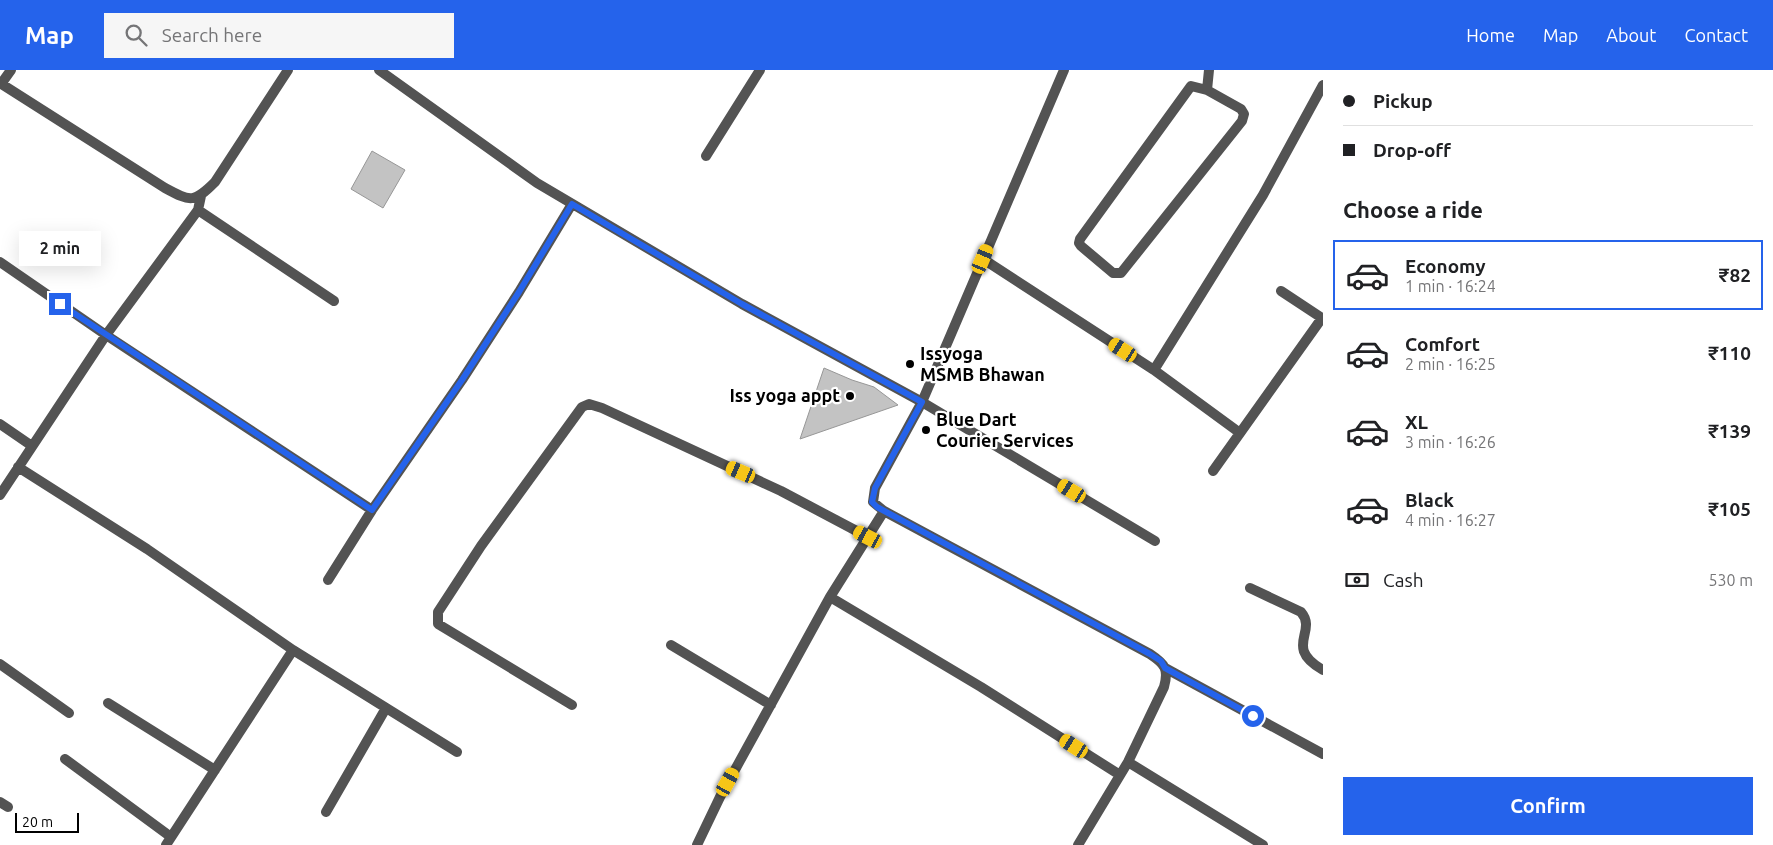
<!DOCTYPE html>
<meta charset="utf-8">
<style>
body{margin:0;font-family:Ubuntu,sans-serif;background:#f6f6f6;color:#202124;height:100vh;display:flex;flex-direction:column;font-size:19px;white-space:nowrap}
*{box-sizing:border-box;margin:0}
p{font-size:16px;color:#757577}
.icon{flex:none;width:28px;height:28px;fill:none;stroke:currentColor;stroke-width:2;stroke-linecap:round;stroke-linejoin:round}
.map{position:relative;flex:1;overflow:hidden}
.drawer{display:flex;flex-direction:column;background:#fff;width:450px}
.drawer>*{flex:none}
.top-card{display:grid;align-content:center;height:110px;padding:0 20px;background:#fff}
.scale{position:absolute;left:15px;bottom:12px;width:64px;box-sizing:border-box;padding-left:5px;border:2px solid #000;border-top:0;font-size:14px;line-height:18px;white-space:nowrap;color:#000;-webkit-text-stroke:4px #fff;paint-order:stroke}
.end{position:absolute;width:22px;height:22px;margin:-11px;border:6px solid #2563eb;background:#fff;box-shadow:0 0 0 2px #fff}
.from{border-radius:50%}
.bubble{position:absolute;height:35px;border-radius:0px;background:#fff;box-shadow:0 5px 20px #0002;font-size:16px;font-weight:700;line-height:35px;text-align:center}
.car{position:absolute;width:15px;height:30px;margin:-15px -8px;border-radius:6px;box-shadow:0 0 4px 1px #0007;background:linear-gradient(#f5c518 24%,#345 0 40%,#f5c518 0 76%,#345 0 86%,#f5c518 0)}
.top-card b{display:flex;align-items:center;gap:18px;height:48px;font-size:19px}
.top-card b+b{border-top:1px solid #e0e0e0}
.top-card i{width:12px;height:12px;background:#202124}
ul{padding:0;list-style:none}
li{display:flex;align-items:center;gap:15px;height:70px;margin:0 10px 8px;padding:0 10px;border:2px solid transparent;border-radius:0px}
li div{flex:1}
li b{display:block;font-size:19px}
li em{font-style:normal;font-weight:700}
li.current{border-color:#2563eb}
li>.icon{width:45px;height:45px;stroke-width:1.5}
h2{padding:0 20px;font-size:22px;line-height:60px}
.pay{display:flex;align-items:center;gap:12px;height:55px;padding:0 20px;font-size:19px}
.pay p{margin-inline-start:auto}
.cta{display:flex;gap:10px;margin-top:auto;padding:10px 20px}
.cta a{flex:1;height:58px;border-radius:0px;background:#2563eb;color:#fff;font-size:20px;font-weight:700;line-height:58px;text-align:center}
header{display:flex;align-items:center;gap:30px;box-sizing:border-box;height:70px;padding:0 25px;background:#2563eb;color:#fff}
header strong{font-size:24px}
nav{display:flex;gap:28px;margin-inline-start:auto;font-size:18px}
.search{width:350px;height:45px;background:#f6f6f6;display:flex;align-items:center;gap:12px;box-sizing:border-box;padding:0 18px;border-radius:0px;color:#757577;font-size:19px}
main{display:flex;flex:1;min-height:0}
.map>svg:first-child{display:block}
.building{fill:#c3c3c3;stroke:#979797}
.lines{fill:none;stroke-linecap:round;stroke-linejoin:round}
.street{stroke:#535353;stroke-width:10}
.route{stroke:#2563eb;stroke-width:6}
.poi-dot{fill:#000;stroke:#fff;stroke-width:2}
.labels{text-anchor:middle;stroke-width:4.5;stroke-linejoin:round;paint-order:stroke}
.poi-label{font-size:18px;font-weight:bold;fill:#000;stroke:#fff;text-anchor:start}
</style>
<header>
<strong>Map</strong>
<div class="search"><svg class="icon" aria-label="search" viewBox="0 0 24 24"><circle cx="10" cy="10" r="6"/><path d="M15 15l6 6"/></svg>Search here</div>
<nav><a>Home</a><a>Map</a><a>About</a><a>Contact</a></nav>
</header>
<main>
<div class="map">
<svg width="1323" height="775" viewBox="0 0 1323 775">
<rect width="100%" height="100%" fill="#fff"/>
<path class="building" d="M372,81L405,100L383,138L351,119Z
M824,298L852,310L874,317L898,335L800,369Z"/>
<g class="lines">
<path class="street" d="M379,0L537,113L742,234L922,332L1155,471
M1064,0L922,332L875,418L873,432L884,441L1150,584C1165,594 1169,599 1164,617L1128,692L1078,775
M0,13L165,118C191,132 194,133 215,112L288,0
M1,14L11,0
M1191,16L1207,20L1241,39L1244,44L1242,51L1121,203H1113L1081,176L1079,173L1080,169Z
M1207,20L1209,0
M706,86L760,0
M198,140L334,231
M983,189L1154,300L1240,363
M0,192L106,265L372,440
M1154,300L1263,125L1323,15
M0,354L32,376
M18,397L147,479L293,580L457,682
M1213,401L1322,248L1281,221
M0,425L106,265L198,140L201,126
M328,510L372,440L462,310L519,222L572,134
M1250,518L1301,542C1318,562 1283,577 1323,600
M830,527L981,617L1120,705
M671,575L771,635
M0,594L69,643
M1165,598L1323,684
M108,633L215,700
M572,635L438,554V542L481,476L582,337L589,334L602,338L781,421L868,467
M65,689L171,767
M1128,692L1263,775
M0,732L8,737
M326,742L386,638
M166,775L293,580
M697,775L720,727L830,527L884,441"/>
</g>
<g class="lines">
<path class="route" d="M60,234L372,440L462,310L519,222L572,134L742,234L922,332L875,418L872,432L877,437L1150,584L1161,591L1165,598L1253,646"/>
</g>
<g class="poi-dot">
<circle cx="910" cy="294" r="5"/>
<circle cx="850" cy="326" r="5"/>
<circle cx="926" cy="360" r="5"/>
</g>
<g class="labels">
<g class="poi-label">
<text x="920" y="290">Issyoga<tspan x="920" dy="21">MSMB Bhawan</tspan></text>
<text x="840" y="332" text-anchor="end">Iss yoga appt</text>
<text x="936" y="356">Blue Dart<tspan x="936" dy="21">Courier Services</tspan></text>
</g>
</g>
</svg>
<div class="scale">20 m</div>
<i class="end from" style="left:1253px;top:646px"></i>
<i class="end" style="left:60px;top:234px"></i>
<div class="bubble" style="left:19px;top:161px;width:82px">2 min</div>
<i class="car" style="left:983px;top:189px;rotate:23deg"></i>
<i class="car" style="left:1123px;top:280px;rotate:303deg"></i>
<i class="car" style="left:741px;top:402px;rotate:293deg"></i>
<i class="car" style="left:1072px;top:421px;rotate:301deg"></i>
<i class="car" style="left:868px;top:467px;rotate:298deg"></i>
<i class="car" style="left:1074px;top:676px;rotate:302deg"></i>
<i class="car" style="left:728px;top:712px;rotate:29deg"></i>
</div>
<section class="drawer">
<div class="top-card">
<b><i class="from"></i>Pickup</b>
<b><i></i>Drop-off</b>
</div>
<h2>Choose a ride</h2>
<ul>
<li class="current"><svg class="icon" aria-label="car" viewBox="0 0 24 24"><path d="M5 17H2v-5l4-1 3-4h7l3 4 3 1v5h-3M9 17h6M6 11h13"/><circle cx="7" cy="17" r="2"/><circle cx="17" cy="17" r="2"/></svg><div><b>Economy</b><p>1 min · 16:24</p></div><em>₹82</em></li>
<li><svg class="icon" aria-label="car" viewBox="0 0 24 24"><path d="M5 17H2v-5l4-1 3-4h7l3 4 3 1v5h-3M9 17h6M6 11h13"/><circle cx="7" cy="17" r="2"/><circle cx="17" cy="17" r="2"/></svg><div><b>Comfort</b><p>2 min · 16:25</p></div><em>₹110</em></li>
<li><svg class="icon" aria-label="car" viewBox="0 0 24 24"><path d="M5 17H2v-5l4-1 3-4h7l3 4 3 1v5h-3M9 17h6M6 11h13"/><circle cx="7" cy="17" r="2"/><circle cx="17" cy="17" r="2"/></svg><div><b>XL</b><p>3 min · 16:26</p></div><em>₹139</em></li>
<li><svg class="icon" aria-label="car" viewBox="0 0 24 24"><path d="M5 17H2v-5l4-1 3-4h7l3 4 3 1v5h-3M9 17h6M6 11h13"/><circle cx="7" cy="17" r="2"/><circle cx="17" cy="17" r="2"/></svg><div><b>Black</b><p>4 min · 16:27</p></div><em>₹105</em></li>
</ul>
<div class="pay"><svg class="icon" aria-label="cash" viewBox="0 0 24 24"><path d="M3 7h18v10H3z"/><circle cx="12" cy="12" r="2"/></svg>Cash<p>530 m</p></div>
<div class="cta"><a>Confirm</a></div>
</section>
</main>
